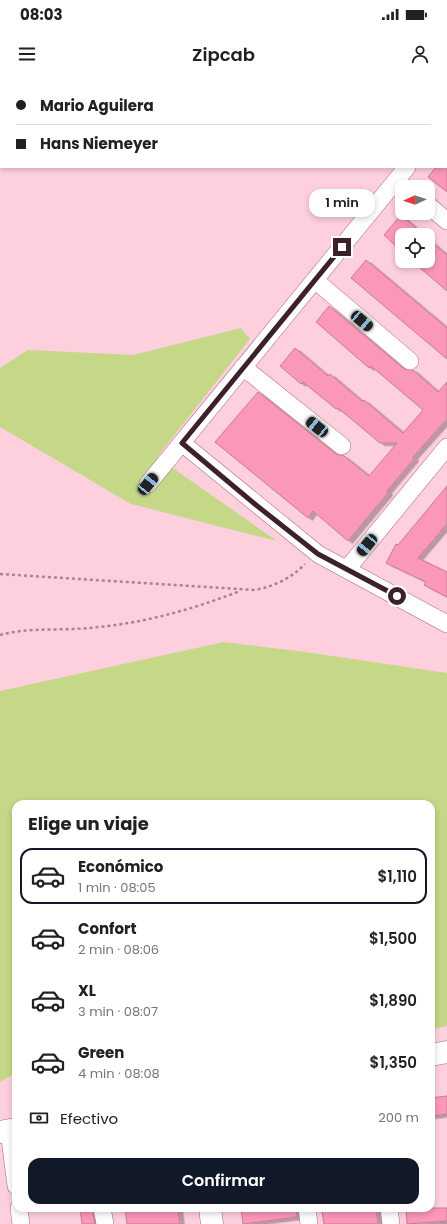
<!DOCTYPE html>
<html lang="es">
<meta charset="utf-8">
<style>
body{margin:0;font-family:Poppins,sans-serif;background:#f2f2f2;color:#202124;height:100vh;display:flex;flex-direction:column;font-size:15px;white-space:nowrap}
*{box-sizing:border-box;margin:0}
p{font-size:13px;color:#757577}
.icon{flex:none;width:22px;height:22px;fill:none;stroke:currentColor;stroke-width:2;stroke-linecap:round;stroke-linejoin:round}
.map{position:relative;flex:1;overflow:hidden}
.panel{position:absolute;left:12px;top:720px;width:423px;height:412px;display:flex;flex-direction:column;background:#fff;border-radius:12px;box-shadow:0 2px 6px #0003}
.panel>*{flex:none}
.guide{position:absolute;left:0px;top:0px;width:447px;height:88px;box-shadow:0 2px 6px #0003;display:grid;align-content:center;height:88px;padding:0 16px;background:#fff}
.needle{width:26px;rotate:267deg}
.fabs{position:absolute;left:395px;top:100px;display:grid;gap:8px}
.fabs a{display:grid;place-items:center;width:40px;height:40px;border-radius:8px;background:#fff;box-shadow:0 2px 6px #0003;font-size:20px}
.end{position:absolute;width:18px;height:18px;margin:-9px;border:5px solid #3d2029;background:#fff;box-shadow:0 0 0 2px #fff}
.from{border-radius:50%}
.bubble{position:absolute;height:28px;border-radius:12px;background:#fff;box-shadow:0 2px 6px #0003;font-size:13px;font-weight:600;line-height:28px;text-align:center}
.car{position:absolute;width:12px;height:24px;margin:-12px -6px;border-radius:5px;box-shadow:0 0 3px 1px #0007;background:linear-gradient(#222 24%,#8ab4d8 0 40%,#222 0 76%,#8ab4d8 0 86%,#222 0)}
.guide b{display:flex;align-items:center;gap:14px;height:38px;font-size:15px}
.guide b+b{border-top:1px solid #e0e0e0}
.guide i{width:10px;height:10px;background:#202124}
ul{padding:0;list-style:none}
li{display:flex;align-items:center;gap:12px;height:56px;margin:0 8px 6px;padding:0 8px;border:2px solid transparent;border-radius:12px}
li div{flex:1}
li b{display:block;font-size:15px}
li em{font-style:normal;font-weight:600}
li.selected{border-color:#111827}
li>.icon{width:36px;height:36px;stroke-width:1.5}
h2{padding:0 16px;font-size:18px;line-height:48px}
.pay{display:flex;align-items:center;gap:10px;height:44px;padding:0 16px;font-size:15px}
.pay p{margin-inline-start:auto}
.primary-button{display:flex;gap:8px;margin-top:auto;padding:8px 16px}
.primary-button a{flex:1;height:46px;border-radius:12px;background:#111827;color:#fff;font-size:16px;font-weight:600;line-height:46px;text-align:center}
.status{display:flex;justify-content:space-between;align-items:center;height:28px;padding:0 20px;background:#fff;direction:ltr}
.status svg{height:11px;fill:currentColor}
header{display:flex;justify-content:space-between;align-items:center;height:52px;padding:0 16px;background:#fff;font-size:18px;font-weight:600}
.map>svg:first-child{display:block}
.green{fill:#c4d887}
.building{fill:#fb98b7;stroke:#c57d94;filter:url(#shadow)}
.lines{fill:none;stroke-linecap:round;stroke-linejoin:round}
.street-casing{stroke:#ad677d;stroke-width:18}
.secondary-casing{stroke:#ad677d;stroke-width:23}
.path{stroke:#ab838f;stroke-width:2.5;stroke-dasharray:3 3;stroke-linecap:butt}
.street{stroke:#fff;stroke-width:17}
.secondary{stroke:#fff;stroke-width:22}
.route{stroke:#3d2029;stroke-width:5}
</style>
<div class="status"><b>08:03</b><svg viewBox="0 0 49 12"><path d="M0 12V9h3v3zM5 12V6h3v6zM10 12V3h3v9zM15 12V0h3v12zM26 1h20v11H26zM47 4h2v5h-2z"/></svg></div>
<header><svg class="icon" aria-label="menu" viewBox="0 0 24 24"><path d="M4 6h16M4 12h16M4 18h16"/></svg>Zipcab<svg class="icon" aria-label="person" viewBox="0 0 24 24"><circle cx="12" cy="8" r="4"/><path d="M4 21q1-7 8-7t8 7"/></svg></header>
<div class="map">
<svg width="447" height="1144" viewBox="0 0 447 1144">
<defs>
<filter id="shadow"><feDropShadow dx="4.5" dy="2.5" stdDeviation="0" flood-color="#0004"/></filter>
</defs>
<rect width="100%" height="100%" fill="#fecfdc"/>
<path class="green" d="M241,248L250,259L157,377L277,461L131,424L0,347V288L28,270L133,275Z
M224,562L305,572L447,593V946L431,949V724H16V993L0,1002V611Z"/>
<path class="building" d="M436,87H447V112L428,97Z
M401,135L424,155H402V172L384,155Z
M428,159L447,175V211L412,181H428Z
M366,180L447,248V279L351,198Z
M329,226L404,289L413,290L438,312L447,302V339L413,377L414,379L387,411L388,413L348,461L313,431L308,438L215,362L258,312L336,374L344,376L369,396L397,363H380L338,328L336,329L303,302L301,304L280,286L295,268L328,296L330,294L363,322L364,320L403,353L423,330L371,286L369,288L316,242Z
M447,406V444L418,478L447,492V517L424,505L426,502L386,483L396,464L398,465Z
M447,1016V1034L431,1036V1018Z
M80,1128H92L95,1144H82Z
M125,1128H178L180,1144H127Z
M241,1128H296L297,1137L243,1144Z
M347,1128H376L378,1144H324L322,1131Z
M406,1128H447V1141L407,1144Z"/>
<g class="lines">
<defs>
<path id="street" d="M446,40L447,39
M428,125L447,141
M315,200L410,281
M243,287L342,366
M182,363L318,474L447,544
M148,404L407,87
M347,489L447,367
M9,1051L16,1106
M19,1128L21,1144
M102,1128L105,1144
M307,1128L309,1144
M389,1128L391,1144"/>
<path id="secondary" d="M431,975L447,972
M0,1052L16,1049
M210,1128L212,1144"/>
</defs>
<use href="#street" class="street-casing"/>
<use href="#secondary" class="secondary-casing"/>
<path class="path" d="M0,494L255,510C275,506 290,499 305,484
M0,555C29,547 59,551 88,548C141,544 191,530 240,511"/>
<use href="#street" class="street"/>
<use href="#secondary" class="secondary"/>
</g>
<g class="lines">
<path class="route" d="M342,167L182,363L256,425L318,474L397,516"/>
</g>
</svg>
<div class="fabs">
<a><svg class="needle" viewBox="-14 -14 28 28"><path d="M0-13l5 13h-10z" fill="#e53935"/><path d="M0 13l5-13h-10z" fill="#757577"/></svg></a>
<a><svg class="icon" aria-label="locate" viewBox="0 0 24 24"><circle cx="12" cy="12" r="6"/><path d="M12 2v4M12 18v4M2 12h4M18 12h4"/></svg></a>
</div>
<i class="end from" style="left:397px;top:516px"></i>
<i class="end" style="left:342px;top:167px"></i>
<div class="bubble" style="left:309px;top:109px;width:66px">1 min</div>
<i class="car" style="left:362px;top:241px;rotate:130deg"></i>
<i class="car" style="left:317px;top:347px;rotate:309deg"></i>
<i class="car" style="left:148px;top:404px;rotate:39deg"></i>
<i class="car" style="left:367px;top:465px;rotate:219deg"></i>
<div class="guide">
<b><i class="from"></i>Mario Aguilera</b>
<b><i></i>Hans Niemeyer</b>
</div>
<section class="panel">
<h2>Elige un viaje</h2>
<ul>
<li class="selected"><svg class="icon" aria-label="car" viewBox="0 0 24 24"><path d="M5 17H2v-5l4-1 3-4h7l3 4 3 1v5h-3M9 17h6M6 11h13"/><circle cx="7" cy="17" r="2"/><circle cx="17" cy="17" r="2"/></svg><div><b>Económico</b><p>1 min · 08:05</p></div><em>$1,110</em></li>
<li><svg class="icon" aria-label="car" viewBox="0 0 24 24"><path d="M5 17H2v-5l4-1 3-4h7l3 4 3 1v5h-3M9 17h6M6 11h13"/><circle cx="7" cy="17" r="2"/><circle cx="17" cy="17" r="2"/></svg><div><b>Confort</b><p>2 min · 08:06</p></div><em>$1,500</em></li>
<li><svg class="icon" aria-label="car" viewBox="0 0 24 24"><path d="M5 17H2v-5l4-1 3-4h7l3 4 3 1v5h-3M9 17h6M6 11h13"/><circle cx="7" cy="17" r="2"/><circle cx="17" cy="17" r="2"/></svg><div><b>XL</b><p>3 min · 08:07</p></div><em>$1,890</em></li>
<li><svg class="icon" aria-label="car" viewBox="0 0 24 24"><path d="M5 17H2v-5l4-1 3-4h7l3 4 3 1v5h-3M9 17h6M6 11h13"/><circle cx="7" cy="17" r="2"/><circle cx="17" cy="17" r="2"/></svg><div><b>Green</b><p>4 min · 08:08</p></div><em>$1,350</em></li>
</ul>
<div class="pay"><svg class="icon" aria-label="cash" viewBox="0 0 24 24"><path d="M3 7h18v10H3z"/><circle cx="12" cy="12" r="2"/></svg>Efectivo<p>200 m</p></div>
<div class="primary-button"><a>Confirmar</a></div>
</section>
</div>
